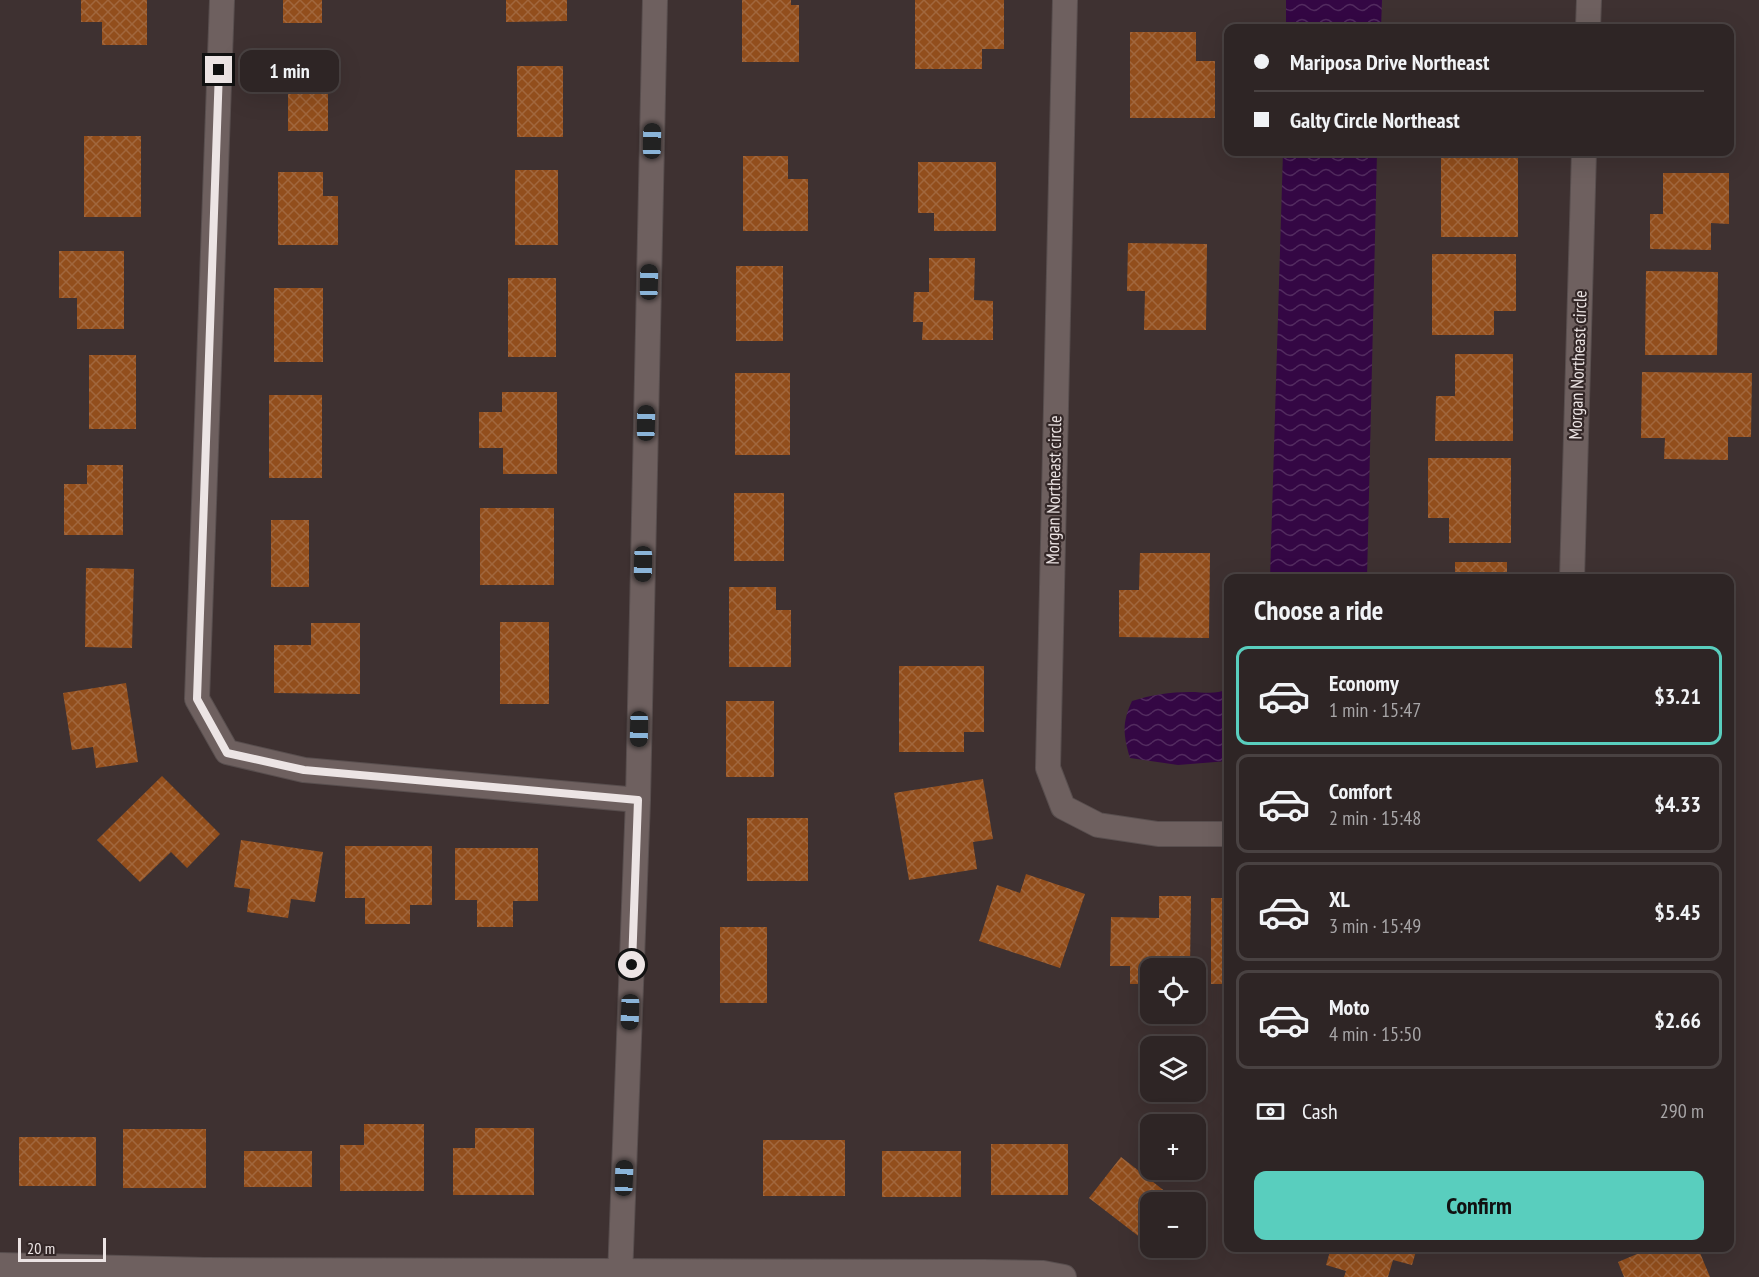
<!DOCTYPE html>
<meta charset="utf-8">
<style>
body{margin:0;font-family:"PT Sans Narrow",sans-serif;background:#3a3132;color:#f1f3f6;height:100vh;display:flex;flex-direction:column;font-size:22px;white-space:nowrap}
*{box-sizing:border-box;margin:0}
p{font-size:20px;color:#a7a5a7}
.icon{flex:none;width:33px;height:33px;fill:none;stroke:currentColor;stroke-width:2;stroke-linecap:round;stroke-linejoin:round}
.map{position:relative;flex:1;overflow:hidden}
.details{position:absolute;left:1224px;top:574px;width:510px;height:678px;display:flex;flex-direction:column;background:#2e2525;border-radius:12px;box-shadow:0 6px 24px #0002,0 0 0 2px #494242}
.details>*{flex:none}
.banner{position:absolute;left:1224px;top:24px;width:510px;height:132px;border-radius:12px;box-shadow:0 6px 24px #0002,0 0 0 2px #494242;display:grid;align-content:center;height:132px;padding:0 30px;background:#2e2525}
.fabs{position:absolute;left:1140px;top:958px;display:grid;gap:12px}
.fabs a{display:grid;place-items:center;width:66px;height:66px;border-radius:12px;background:#2e2525;box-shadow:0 6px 24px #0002,0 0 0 2px #494242;font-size:30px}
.scale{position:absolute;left:18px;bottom:15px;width:88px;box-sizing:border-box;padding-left:6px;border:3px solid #ece4e4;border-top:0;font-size:16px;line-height:21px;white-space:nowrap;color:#ece4e4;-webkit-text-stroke:4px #332727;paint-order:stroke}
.end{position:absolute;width:27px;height:27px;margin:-14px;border:8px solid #ece4e4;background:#111;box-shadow:0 0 0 3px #111}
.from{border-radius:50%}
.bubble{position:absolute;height:42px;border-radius:12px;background:#2e2525;box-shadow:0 6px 24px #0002,0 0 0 2px #494242;font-size:20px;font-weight:600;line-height:42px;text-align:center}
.car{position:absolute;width:18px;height:36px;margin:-18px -9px;border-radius:8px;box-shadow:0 0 4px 2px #0007;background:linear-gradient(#222 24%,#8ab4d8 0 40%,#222 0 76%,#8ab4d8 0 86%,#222 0)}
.banner b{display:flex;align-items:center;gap:21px;height:57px;font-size:22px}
.banner b+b{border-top:2px solid #494242}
.banner i{width:15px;height:15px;background:#f1f3f6}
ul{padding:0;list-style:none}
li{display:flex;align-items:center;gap:18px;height:99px;margin:0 12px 9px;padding:0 18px;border:3px solid #494242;border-radius:12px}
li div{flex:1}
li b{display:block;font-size:22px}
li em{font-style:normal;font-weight:600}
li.current{border-color:#59cebe}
li>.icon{width:54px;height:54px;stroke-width:1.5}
h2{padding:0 30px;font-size:27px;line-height:72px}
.pay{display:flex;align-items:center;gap:15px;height:66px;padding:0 30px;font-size:22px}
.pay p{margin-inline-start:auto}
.primary-button{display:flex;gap:12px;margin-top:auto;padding:12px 30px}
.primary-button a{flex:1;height:69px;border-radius:12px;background:#59cebe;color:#111;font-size:24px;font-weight:600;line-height:69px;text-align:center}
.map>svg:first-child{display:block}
.water{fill:url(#water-waves)}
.building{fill:url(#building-cross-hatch)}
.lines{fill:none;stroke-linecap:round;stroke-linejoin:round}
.minor-casing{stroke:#584e4e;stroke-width:26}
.minor{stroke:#6e605f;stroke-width:24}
.route{stroke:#ece4e4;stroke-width:8}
.labels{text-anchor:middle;stroke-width:4.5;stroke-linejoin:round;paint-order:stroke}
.street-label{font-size:18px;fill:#ece4e4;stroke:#332727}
</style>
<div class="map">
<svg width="1759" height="1277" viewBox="0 0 1759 1277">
<defs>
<pattern id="water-waves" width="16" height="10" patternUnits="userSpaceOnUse" patternTransform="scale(1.5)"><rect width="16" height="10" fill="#340744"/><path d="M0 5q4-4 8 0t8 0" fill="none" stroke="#522b5f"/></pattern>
<pattern id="building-cross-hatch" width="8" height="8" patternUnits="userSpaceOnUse" patternTransform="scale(1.5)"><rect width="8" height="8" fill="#924e1c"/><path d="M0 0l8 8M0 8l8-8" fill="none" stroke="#a1673d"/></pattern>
</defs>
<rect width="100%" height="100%" fill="#3e3131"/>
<path class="water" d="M1286,0H1382L1381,28H1286Z
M1283,152H1377L1367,579H1270Z
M1228,689V761L1178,765L1130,758C1123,735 1122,722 1132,701C1151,695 1170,692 1190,692C1204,692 1215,695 1228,689Z"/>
<path class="building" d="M81,0H147V45H102V22H81Z
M283,0H322V23H283Z
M506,0H567V21L506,22Z
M742,0H791V5H799V62H742Z
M915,0H1004V49H982V69H915Z
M1130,32H1196V61H1215V118H1130Z
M288,64H328V131H288Z
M517,66H563V137H517Z
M1730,87H1735L1734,112H1730Z
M84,136H141V217H84Z
M1441,152H1518V237H1441Z
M743,156H788V179H808V231H743Z
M918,162H996V231H934V213H918Z
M515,170H558V245H515Z
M278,172H323V196H338V245H278Z
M1663,173H1729V224L1711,223V250L1650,249V214H1663Z
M1128,243L1207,244L1206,330H1144L1145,291H1127Z
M59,251H124V329H77V298H59Z
M1432,254H1516V311H1494V335H1432Z
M929,258H975L974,300L993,301V340H922L923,322H913L914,292H929Z
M736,266H783V341H736Z
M1646,271L1718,272L1717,355H1645Z
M508,278H556V357H508Z
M274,288H323V362H274Z
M1455,354H1513V441H1435L1436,396H1455Z
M89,355H136V429H89Z
M1642,372L1752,373L1751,437H1728V460L1664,459L1665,438H1641Z
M735,373H790V455H735Z
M502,392H557V474H503V448H479V412H502Z
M269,395H322V478H269Z
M1428,458H1511V543H1449V518H1428Z
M87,465H123V535H64V484H87Z
M734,493H784V561H734Z
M480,508H554V585H480Z
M271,520H309V587H271Z
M1140,553H1210L1209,638L1119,637V590H1139Z
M1455,562H1507V579H1455Z
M86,568L134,569L132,648L85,647Z
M729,587H776V610H791V667H729Z
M500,622H549V704H500Z
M311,623H360V694L274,693V645H311Z
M899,666H984V732H964V752H899Z
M126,683L138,762L96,768L93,747L72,750L63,693Z
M726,701H774V777H726Z
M162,776L220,834L187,868L171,852L140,882L97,840Z
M983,779L993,839L973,842L977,869L909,880L894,793Z
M747,818H808V881H747Z
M241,840L323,852L315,902L291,899L288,918L247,912L250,889L234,887Z
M345,846H432V905H410V924H365V898H345Z
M455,848H538V901H513V927H477V900H455Z
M1026,874L1085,894L1060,968L979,941L997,885L1020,893Z
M1159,896H1191L1190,968L1150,969V984H1130V966H1110L1111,917L1159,918Z
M1211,898H1228V984H1211Z
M720,927H767V1003H720Z
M364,1124H424V1191H340V1145H364Z
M475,1128H534V1195H453V1148H475Z
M123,1129H206V1188H123Z
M19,1137H96V1186H19Z
M763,1140H845V1196H763Z
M991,1144H1068V1195H991Z
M244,1151H312V1187H244Z
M882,1151H961V1197H882Z
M1121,1157L1180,1203H1150V1245L1089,1198Z
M1331,1248H1417L1412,1265L1393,1260L1388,1277H1344L1346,1271L1326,1265Z
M1635,1248H1698L1710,1277H1624L1618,1262L1637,1254Z"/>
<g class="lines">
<defs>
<path id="minor" d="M222,0L197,699L227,752L304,770L638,800
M1065,0L1048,768L1063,807L1098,825L1158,834H1228
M1588,28L1589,0
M1572,579L1584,152
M0,1265L205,1270L983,1272
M620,1277L638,800L655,0
M984,1277L983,1272L1043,1273L1064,1277"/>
</defs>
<use href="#minor" class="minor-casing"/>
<use href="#minor" class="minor"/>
</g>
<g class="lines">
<path class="route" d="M219,70L197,699L227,753L304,770L638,800L632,965"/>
</g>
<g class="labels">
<g class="street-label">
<text transform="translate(1578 365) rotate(-88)" y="6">Morgan Northeast circle</text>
<text transform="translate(1054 490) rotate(-89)" y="6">Morgan Northeast circle</text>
</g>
</g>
</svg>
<div class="fabs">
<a><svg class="icon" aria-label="locate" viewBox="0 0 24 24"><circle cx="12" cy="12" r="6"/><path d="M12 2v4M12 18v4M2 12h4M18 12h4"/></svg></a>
<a><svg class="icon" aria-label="layers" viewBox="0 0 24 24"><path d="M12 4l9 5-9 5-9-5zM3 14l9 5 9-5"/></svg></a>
<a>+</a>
<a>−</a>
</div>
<div class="scale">20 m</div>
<i class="end from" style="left:632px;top:965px"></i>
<i class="end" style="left:219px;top:70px"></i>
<div class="bubble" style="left:240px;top:50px;width:99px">1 min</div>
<i class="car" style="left:652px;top:141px;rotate:1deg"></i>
<i class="car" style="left:649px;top:282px;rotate:1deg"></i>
<i class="car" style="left:646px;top:423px;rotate:1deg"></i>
<i class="car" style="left:643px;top:564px;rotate:181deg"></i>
<i class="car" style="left:639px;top:729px;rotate:181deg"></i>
<i class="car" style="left:630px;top:1012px;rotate:182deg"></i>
<i class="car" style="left:624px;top:1178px;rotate:2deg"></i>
<div class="banner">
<b><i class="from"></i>Mariposa Drive Northeast</b>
<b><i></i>Galty Circle Northeast</b>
</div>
<section class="details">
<h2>Choose a ride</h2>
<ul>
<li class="current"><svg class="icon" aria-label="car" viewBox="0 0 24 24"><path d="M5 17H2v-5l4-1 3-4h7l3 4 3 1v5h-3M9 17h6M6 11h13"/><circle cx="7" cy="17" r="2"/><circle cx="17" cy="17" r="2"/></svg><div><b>Economy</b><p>1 min · 15:47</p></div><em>$3.21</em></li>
<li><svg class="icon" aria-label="car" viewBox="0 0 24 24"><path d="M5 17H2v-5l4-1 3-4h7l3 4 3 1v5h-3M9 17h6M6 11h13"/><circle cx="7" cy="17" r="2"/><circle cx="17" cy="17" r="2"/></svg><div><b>Comfort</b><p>2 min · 15:48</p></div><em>$4.33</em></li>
<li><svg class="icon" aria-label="car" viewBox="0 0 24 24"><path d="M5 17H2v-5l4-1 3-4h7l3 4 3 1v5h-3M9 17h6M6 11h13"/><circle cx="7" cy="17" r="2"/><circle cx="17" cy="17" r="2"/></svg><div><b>XL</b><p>3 min · 15:49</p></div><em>$5.45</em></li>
<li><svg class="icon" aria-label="car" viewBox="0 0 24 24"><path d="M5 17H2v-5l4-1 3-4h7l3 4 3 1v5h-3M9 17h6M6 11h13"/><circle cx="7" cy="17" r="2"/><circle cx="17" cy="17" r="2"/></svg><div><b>Moto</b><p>4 min · 15:50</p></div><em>$2.66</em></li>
</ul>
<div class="pay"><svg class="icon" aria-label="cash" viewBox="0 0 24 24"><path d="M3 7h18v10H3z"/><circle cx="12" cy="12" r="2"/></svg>Cash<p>290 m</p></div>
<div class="primary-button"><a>Confirm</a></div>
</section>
</div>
